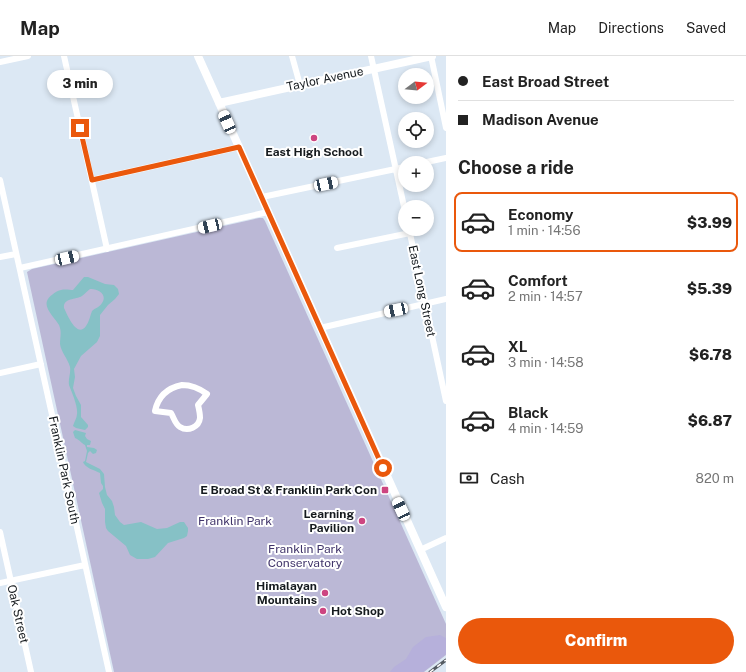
<!DOCTYPE html>
<meta charset="utf-8">
<style>
body{margin:0;font-family:"Public Sans",sans-serif;background:#f2f2f2;color:#222;height:100vh;display:flex;flex-direction:column;font-size:15px;white-space:nowrap}
*{box-sizing:border-box;margin:0}
p{font-size:13px;color:#767676}
.icon{flex:none;width:22px;height:22px;fill:none;stroke:currentColor;stroke-width:2;stroke-linecap:round;stroke-linejoin:round}
.map{position:relative;flex:1;overflow:hidden}
.details{display:flex;flex-direction:column;background:#fff;width:300px}
.details>*{flex:none}
.hud{display:grid;align-content:center;height:88px;padding:0 12px;background:#fff}
.needle{width:26px;rotate:74deg}
.tools{position:absolute;left:398px;top:12px;display:grid;gap:8px}
.tools a{display:grid;place-items:center;width:36px;height:36px;border-radius:50%;background:#fff;box-shadow:0 2px 6px #0003;font-size:20px}
.end{position:absolute;width:18px;height:18px;margin:-9px;border:5px solid #ea580c;background:#fff;box-shadow:0 0 0 2px #fff}
.from{border-radius:50%}
.bubble{position:absolute;height:28px;border-radius:14px;background:#fff;box-shadow:0 2px 6px #0003;font-size:13px;font-weight:800;line-height:28px;text-align:center}
.car{position:absolute;width:12px;height:24px;margin:-12px -6px;border-radius:5px;box-shadow:0 0 3px 1px #0007;background:linear-gradient(#fff 24%,#345 0 40%,#fff 0 76%,#345 0 86%,#fff 0)}
.hud b{display:flex;align-items:center;gap:14px;height:38px;font-size:15px}
.hud b+b{border-top:1px solid #e0e0e0}
.hud i{width:10px;height:10px;background:#222}
ul{padding:0;list-style:none}
li{display:flex;align-items:center;gap:12px;height:60px;margin:0 8px 6px;padding:0 4px;border:2px solid transparent;border-radius:8px}
li div{flex:1}
li b{display:block;font-size:15px}
li em{font-style:normal;font-weight:800}
li.selected{border-color:#ea580c}
li>.icon{width:36px;height:36px;stroke-width:1.5}
h2{padding:0 12px;font-size:18px;line-height:48px}
.pay{display:flex;align-items:center;gap:10px;height:44px;padding:0 12px;font-size:15px}
.pay p{margin-inline-start:auto}
.action{display:flex;gap:8px;margin-top:auto;padding:8px 12px}
.action a{flex:1;height:46px;border-radius:24px;background:#ea580c;color:#fff;font-size:16px;font-weight:800;line-height:46px;text-align:center}
header{display:flex;align-items:center;gap:24px;box-sizing:border-box;height:56px;padding:0 20px;background:#fff;border-bottom:1px solid #e0e0e0}
header strong{font-size:19px}
nav{display:flex;gap:22px;margin-inline-start:auto;font-size:14px}
main{display:flex;flex:1;min-height:0}
.map>svg:first-child{display:block}
.green{fill:#bbb8d6}
.forest{fill:#b6b0db}
.water{fill:#86c1c6;fill-rule:evenodd}
.lines{fill:none;stroke-linecap:round;stroke-linejoin:round}
.minor{stroke:#fff;stroke-width:6}
.major{stroke:#fff;stroke-width:8}
.rail-casing{stroke:#545b62;stroke-width:3}
.rail{stroke:#fff;stroke-width:1.5;stroke-dasharray:4.5;stroke-linecap:butt}
.route{stroke:#ea580c;stroke-width:5}
.poi-dot{fill:#cd4581;stroke:#fff;stroke-width:1.5}
.labels{text-anchor:middle;stroke-width:4;stroke-linejoin:round;paint-order:stroke}
.street-label{font-size:12px;fill:#151a1e;stroke:#fff}
.poi-label{font-size:12px;font-weight:bold;fill:#151a1e;stroke:#fff;text-anchor:end}
.park-label{font-size:12px;fill:#40346a;stroke:#fff}
</style>
<header>
<strong>Map</strong>
<nav><a>Map</a><a>Directions</a><a>Saved</a></nav>
</header>
<main>
<div class="map">
<svg width="446" height="616" viewBox="0 0 446 616">
<rect width="100%" height="100%" fill="#dce8f4"/>
<path class="green" d="M259,162H263L265,165L446,568V599L424,616H114L27,216L32,213Z"/>
<path class="forest" d="M440,579L446,582V598L423,616H390L394,611L406,603L413,591L426,581Z"/>
<path class="water" d="M84,221H88L105,228L114,229L118,233L119,238L115,243L108,249L100,259V280L97,286L81,300L74,313L75,321L73,332L76,340L81,349V361L88,369V371L85,374L76,372L73,370C74,366 77,362 77,358C78,350 72,337 69,329C68,323 71,317 70,311C68,303 61,296 60,288C60,281 62,276 59,269C56,263 44,253 47,245C48,241 56,235 61,234C65,233 70,234 73,234ZM90,233C97,232 108,238 102,247C100,251 95,252 92,255C90,260 89,266 86,270C77,283 67,258 64,252C63,242 75,244 82,240C85,238 87,235 90,233Z
M75,374L86,377L85,380L87,383L91,385L90,389H87V391L94,392L97,394L96,397L93,398L90,395L88,397L86,406L100,413L104,418L105,431L107,439L112,445L114,451L115,459L120,466L124,469L141,466L157,473L167,472L180,466H184L188,472V475L187,480L184,482L168,487L155,501L148,503H137L130,499L126,490L108,475L106,472L105,466V453L102,447L99,437L103,433V430L101,427L100,417C94,414 85,412 83,406L85,405L87,395L85,389C81,387 80,384 75,382L73,376Z"/>
<g class="lines">
<path class="minor" d="M64,0L107,193
M292,0L300,29
M371,0L405,155
M431,0L446,72
M0,6L28,0
M422,107L446,102
M0,124L109,616
M92,124L239,91
M262,141L405,111
M409,173L446,345
M337,192L410,177
M0,201L16,198
M20,212L268,156
M320,272L446,243
M0,317L41,308
M182,329C192,329 199,332 207,338L198,349C199,353 200,357 200,362C199,371 188,376 180,371C175,368 174,362 171,357L155,355C158,341 167,332 182,329Z
M0,476L31,616
M420,494L446,482
M0,527L85,509"/>
<path class="major" d="M198,0L446,551
M219,47L432,0"/>
<defs>
<path id="rail" d="M430,616L446,604"/>
</defs>
<use href="#rail" class="rail-casing"/>
<use href="#rail" class="rail"/>
</g>
<g class="lines">
<path class="route" d="M80,72L92,124L239,91L383,412"/>
</g>
<g class="poi-dot">
<circle cx="314" cy="82" r="4"/>
<rect x="381" y="430" width="8" height="8" rx="2"/>
<circle cx="362" cy="465" r="4"/>
<circle cx="325" cy="537" r="4"/>
<circle cx="323" cy="555" r="4"/>
</g>
<g class="labels">
<g class="street-label">
<text transform="translate(325 23) rotate(-12)" y="4">Taylor Avenue</text>
<text transform="translate(422 235) rotate(78)" y="4">East Long Street</text>
<text transform="translate(64 414) rotate(78)" y="4">Franklin Park South</text>
<text transform="translate(18 558) rotate(77)" y="4">Oak Street</text>
</g>
<g class="poi-label">
<text x="314" y="100" text-anchor="middle">East High School</text>
<text x="377" y="438">E Broad St &amp; Franklin Park Con</text>
<text x="354" y="462">Learning<tspan x="354" dy="14">Pavilion</tspan></text>
<text x="317" y="534">Himalayan<tspan x="317" dy="14">Mountains</tspan></text>
<text x="331" y="559" text-anchor="start">Hot Shop</text>
</g>
<g class="park-label">
<text x="235" y="469">Franklin Park</text>
<text x="305" y="497">Franklin Park<tspan x="305" dy="14">Conservatory</tspan></text>
</g>
</g>
</svg>
<div class="tools">
<a><svg class="needle" viewBox="-14 -14 28 28"><path d="M0-13l5 13h-10z" fill="#e53935"/><path d="M0 13l5-13h-10z" fill="#767676"/></svg></a>
<a><svg class="icon" aria-label="locate" viewBox="0 0 24 24"><circle cx="12" cy="12" r="6"/><path d="M12 2v4M12 18v4M2 12h4M18 12h4"/></svg></a>
<a>+</a>
<a>−</a>
</div>
<i class="end from" style="left:383px;top:412px"></i>
<i class="end" style="left:80px;top:72px"></i>
<div class="bubble" style="left:47px;top:14px;width:66px">3 min</div>
<i class="car" style="left:227px;top:66px;rotate:336deg"></i>
<i class="car" style="left:326px;top:128px;rotate:78deg"></i>
<i class="car" style="left:210px;top:170px;rotate:257deg"></i>
<i class="car" style="left:67px;top:202px;rotate:77deg"></i>
<i class="car" style="left:396px;top:254px;rotate:258deg"></i>
<i class="car" style="left:401px;top:453px;rotate:335deg"></i>
</div>
<section class="details">
<div class="hud">
<b><i class="from"></i>East Broad Street</b>
<b><i></i>Madison Avenue</b>
</div>
<h2>Choose a ride</h2>
<ul>
<li class="selected"><svg class="icon" aria-label="car" viewBox="0 0 24 24"><path d="M5 17H2v-5l4-1 3-4h7l3 4 3 1v5h-3M9 17h6M6 11h13"/><circle cx="7" cy="17" r="2"/><circle cx="17" cy="17" r="2"/></svg><div><b>Economy</b><p>1 min · 14:56</p></div><em>$3.99</em></li>
<li><svg class="icon" aria-label="car" viewBox="0 0 24 24"><path d="M5 17H2v-5l4-1 3-4h7l3 4 3 1v5h-3M9 17h6M6 11h13"/><circle cx="7" cy="17" r="2"/><circle cx="17" cy="17" r="2"/></svg><div><b>Comfort</b><p>2 min · 14:57</p></div><em>$5.39</em></li>
<li><svg class="icon" aria-label="car" viewBox="0 0 24 24"><path d="M5 17H2v-5l4-1 3-4h7l3 4 3 1v5h-3M9 17h6M6 11h13"/><circle cx="7" cy="17" r="2"/><circle cx="17" cy="17" r="2"/></svg><div><b>XL</b><p>3 min · 14:58</p></div><em>$6.78</em></li>
<li><svg class="icon" aria-label="car" viewBox="0 0 24 24"><path d="M5 17H2v-5l4-1 3-4h7l3 4 3 1v5h-3M9 17h6M6 11h13"/><circle cx="7" cy="17" r="2"/><circle cx="17" cy="17" r="2"/></svg><div><b>Black</b><p>4 min · 14:59</p></div><em>$6.87</em></li>
</ul>
<div class="pay"><svg class="icon" aria-label="cash" viewBox="0 0 24 24"><path d="M3 7h18v10H3z"/><circle cx="12" cy="12" r="2"/></svg>Cash<p>820 m</p></div>
<div class="action"><a>Confirm</a></div>
</section>
</main>
